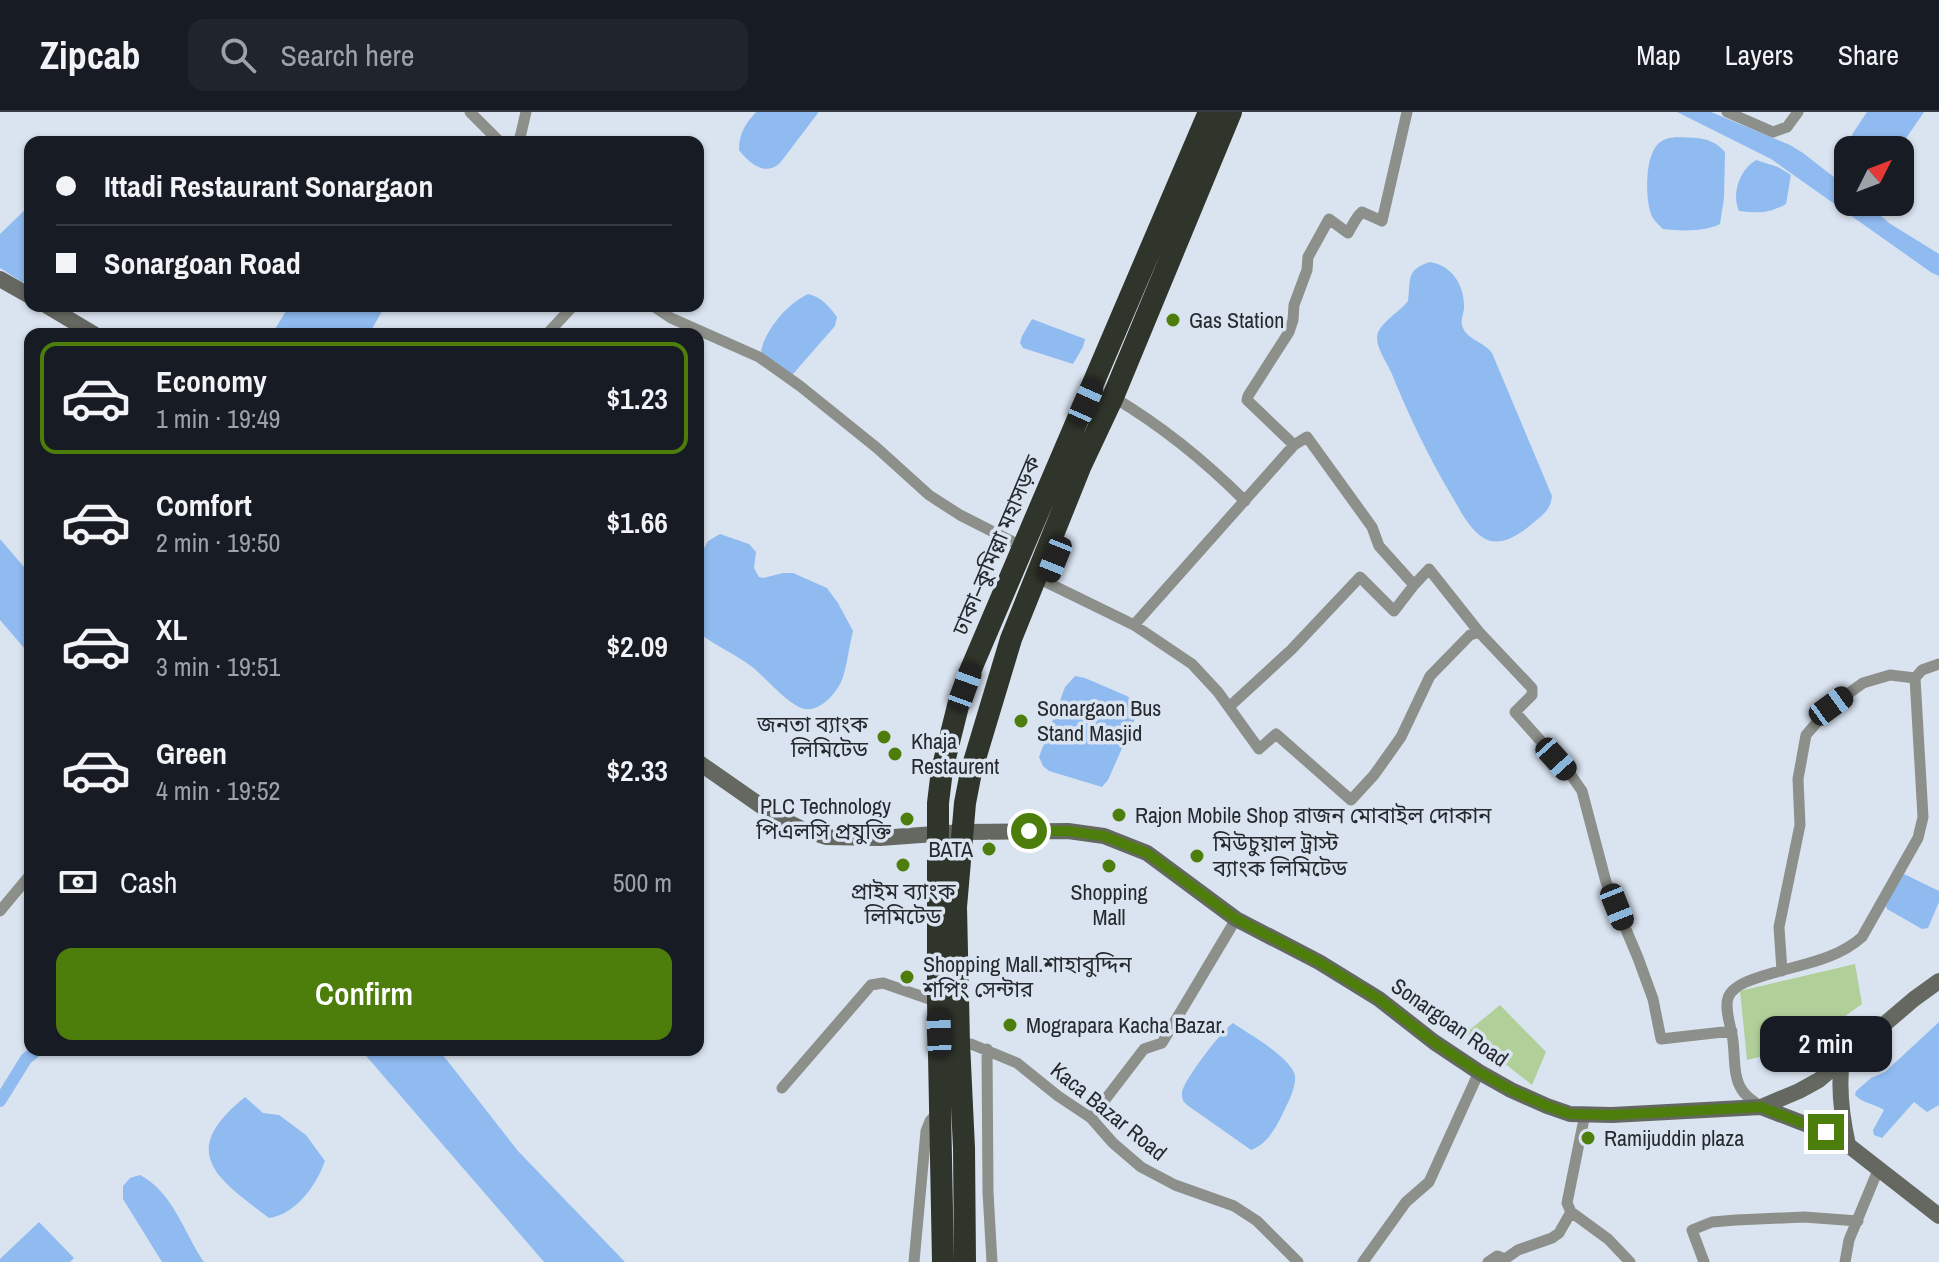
<!DOCTYPE html>
<meta charset="utf-8">
<style>
body{margin:0;font-family:"Archivo Narrow","Noto Sans Bengali",sans-serif;background:#20242c;color:#f1f3f6;height:100vh;display:flex;flex-direction:column;font-size:30px;white-space:nowrap}
*{box-sizing:border-box;margin:0}
p{font-size:26px;color:#9ea1a6}
.icon{flex:none;width:44px;height:44px;fill:none;stroke:currentColor;stroke-width:2;stroke-linecap:round;stroke-linejoin:round}
.map{position:relative;flex:1;overflow:hidden}
.drawer{position:absolute;left:24px;top:216px;width:680px;height:728px;display:flex;flex-direction:column;background:#171b24;border-radius:16px;box-shadow:0 2px 6px #0004}
.drawer>*{flex:none}
.top-card{position:absolute;left:24px;top:24px;width:680px;height:176px;border-radius:16px;box-shadow:0 2px 6px #0004;display:grid;align-content:center;height:176px;padding:0 32px;background:#171b24}
.needle{width:52px;rotate:48deg}
.tools{position:absolute;left:1834px;top:24px;display:grid;gap:16px}
.tools a{display:grid;place-items:center;width:80px;height:80px;border-radius:16px;background:#171b24;box-shadow:0 2px 6px #0004;font-size:40px}
.end{position:absolute;width:36px;height:36px;margin:-18px;border:10px solid #4d7e0b;background:#fff;box-shadow:0 0 0 4px #fff}
.from{border-radius:50%}
.bubble{position:absolute;height:56px;border-radius:16px;background:#171b24;box-shadow:0 2px 6px #0004;font-size:26px;font-weight:600;line-height:56px;text-align:center}
.car{position:absolute;width:24px;height:48px;margin:-24px -12px;border-radius:10px;box-shadow:0 0 6px 2px #0007;background:linear-gradient(#222 24%,#8ab4d8 0 40%,#222 0 76%,#8ab4d8 0 86%,#222 0)}
.top-card b{display:flex;align-items:center;gap:28px;height:76px;font-size:30px}
.top-card b+b{border-top:2px solid #363941}
.top-card i{width:20px;height:20px;background:#f1f3f6}
ul{padding:14px 0 0;list-style:none}
li{display:flex;align-items:center;gap:24px;height:112px;margin:0 16px 12px;padding:0 16px;border:4px solid transparent;border-radius:16px}
li div{flex:1}
li b{display:block;font-size:30px}
li em{font-style:normal;font-weight:600}
li.selected{border-color:#4d7e0b}
li>.icon{width:72px;height:72px;stroke-width:1.5}
.pay{display:flex;align-items:center;gap:20px;height:88px;padding:0 32px;font-size:30px}
.pay p{margin-inline-start:auto}
.button{display:flex;gap:16px;margin-top:auto;padding:16px 32px}
.button a{flex:1;height:92px;border-radius:16px;background:#4d7e0b;color:#fff;font-size:32px;font-weight:600;line-height:92px;text-align:center}
header{display:flex;align-items:center;gap:48px;box-sizing:border-box;height:112px;padding:0 40px;background:#171b24;border-bottom:2px solid #363941}
header strong{font-size:38px}
nav{display:flex;gap:44px;margin-inline-start:auto;font-size:28px}
.search{width:560px;height:72px;background:#20242c;display:flex;align-items:center;gap:20px;box-sizing:border-box;padding:0 28px;border-radius:16px;color:#9ea1a6;font-size:30px}
.map>svg:first-child{display:block}
.green{fill:#b1d099}
.water{fill:#90bbf1}
.lines{fill:none;stroke-linecap:round;stroke-linejoin:round}
.canal{stroke:#90bbf1;stroke-width:12}
.street{stroke:#8d908a;stroke-width:11}
.secondary{stroke:#646860;stroke-width:16}
.highway{stroke:#30352b;stroke-width:22}
.route{stroke:#4d7e0b;stroke-width:10}
.poi-dot{fill:#4d7e0b;stroke:#dae4f0;stroke-width:3}
.labels{text-anchor:middle;stroke-width:7;stroke-linejoin:round;paint-order:stroke}
.poi-label{font-size:22px;fill:#262a2e;stroke:#dae4f0;text-anchor:start}
.street-label{font-size:22px;fill:#262a2e;stroke:#dae4f0}
</style>
<header>
<strong>Zipcab</strong>
<div class="search"><svg class="icon" aria-label="search" viewBox="0 0 24 24"><circle cx="10" cy="10" r="6"/><path d="M15 15l6 6"/></svg>Search here</div>
<nav><a>Map</a><a>Layers</a><a>Share</a></nav>
</header>
<div class="map">
<svg width="1939" height="1150" viewBox="0 0 1939 1150">
<rect width="100%" height="100%" fill="#dae4f0"/>
<path class="green" d="M1855,852L1862,892L1804,934L1747,948L1740,879Z
M1500,893L1546,940L1532,973L1466,921Z"/>
<path class="water" d="M756,0H818V1L780,51C765,65 749,51 739,38C739,22 745,12 756,0Z
M1677,0H1711L1790,33L1803,41L1848,76V90H1865L1889,111L1939,142V164L1932,161L1771,47Z
M1867,0H1924L1898,38H1857L1850,29L1853,21Z
M1676,25C1696,26 1711,24 1725,40L1724,86L1720,112C1704,120 1681,119 1663,117C1659,113 1653,108 1651,102C1645,86 1645,44 1658,32C1663,27 1669,26 1676,25Z
M1756,48L1778,55L1791,63L1786,92C1768,102 1758,101 1739,99C1731,82 1740,57 1756,48Z
M30,93V169L22,170L0,156V122Z
M1430,150C1453,154 1465,174 1464,197C1463,204 1460,209 1463,216C1467,227 1484,230 1492,241L1552,384C1551,400 1538,406 1527,416C1515,425 1497,436 1482,425C1469,416 1461,400 1453,386C1429,346 1409,304 1391,260C1387,251 1377,237 1377,226C1377,212 1400,200 1408,189C1411,168 1405,158 1430,150Z
M808,182C820,184 830,195 837,205L835,214L793,262H790L767,246L761,239C766,217 787,192 808,182Z
M289,194H385L369,222H272Z
M1032,207L1085,227L1083,235L1073,252L1023,236L1020,231L1022,224Z
M720,422L749,432L756,440L754,456L759,465L763,466L783,461H793L827,476L838,491L853,519C849,534 847,555 842,568C835,584 816,604 799,595C784,588 765,565 751,554C734,541 715,534 698,520V447L708,429Z
M0,427L30,462V543L0,508Z
M1075,564L1085,566L1127,584L1133,589L1138,600L1108,668L1102,675L1049,659L1043,654L1039,645L1065,575Z
M1904,762L1939,779V790L1928,816L1922,817L1887,797L1886,794L1899,766Z
M1939,910V993L1927,1000L1914,990L1882,1026L1874,1023L1873,1018L1884,998C1875,992 1862,991 1855,983L1856,979L1871,966L1885,960Z
M1233,911C1249,922 1292,946 1295,964C1296,976 1288,991 1283,1001C1276,1016 1267,1032 1251,1038L1187,993C1183,989 1182,988 1182,981C1183,969 1223,917 1233,911Z
M361,938H439L518,1039L625,1150H544Z
M245,985L263,1001L279,1003L306,1023L325,1049C316,1074 296,1102 269,1106C216,1066 177,1040 245,985Z
M140,1063C173,1080 184,1121 204,1150H162L123,1087V1074L130,1066Z
M39,1110L74,1146L70,1150H0V1147Z"/>
<g class="lines">
<path class="canal" d="M0,989L26,947L37,938"/>
<path class="street" d="M470,0L500,30
M1727,0L1773,20L1787,15L1798,0
M519,30L526,0
M653,194L671,206L759,245L800,274L877,336L929,383L960,403L1023,435
M547,222L573,194
M1113,285C1162,314 1205,349 1245,389
M1294,333L1247,288L1248,284L1289,220L1293,208L1294,193L1307,158L1308,145L1329,107L1348,121C1353,113 1355,106 1362,100L1382,109L1407,0
M1046,470L1134,513L1192,552L1218,580L1259,637L1276,622L1351,688L1374,663L1401,625L1430,564L1470,523L1479,520L1532,576V583L1515,600L1571,663L1582,679L1606,770L1638,846L1653,887L1661,927L1732,919
M1134,513L1294,333L1307,325L1372,415L1379,434L1414,473L1429,457L1479,520
M1229,595L1291,538L1360,465L1394,499L1414,473
M0,799L30,763
M1782,859L1779,815L1800,713L1798,667L1806,623L1831,594L1863,571L1890,563L1915,566
M971,932L1017,951L1058,984L1091,1006L1113,1031L1141,1055L1175,1073L1234,1094L1257,1109L1298,1150
M987,937L988,1080L992,1150
M782,976L871,873L883,871L938,890
M1761,995C1755,990 1746,985 1742,978C1733,965 1735,944 1733,929C1732,917 1724,898 1728,886C1730,879 1739,873 1746,870C1783,854 1831,853 1862,825L1918,726L1923,705L1915,566L1922,558L1939,552
M1091,1006L1144,937L1162,931L1236,807
M1571,1100L1567,1091L1585,1002
M914,1150L926,1019L930,1009L939,999
M1363,1150L1406,1090L1429,1070L1479,960
M1488,1150L1497,1144L1505,1147L1518,1138L1552,1126L1559,1121L1571,1100L1608,1127L1630,1150
M1704,1150L1692,1118L1712,1110L1736,1108L1804,1105L1858,1109
M1845,1150L1849,1128L1878,1058"/>
<path class="secondary" d="M0,167L30,184
M47,194L94,222
M698,650L777,705L802,717L826,725L880,726L962,720L1068,719L1104,724L1147,741L1236,807L1319,850L1379,887L1434,930L1479,960L1511,978L1547,994L1570,1002L1612,1003L1761,995L1799,979L1819,968L1914,887L1939,869
M1842,948C1838,976 1842,1006 1848,1033
M1761,995L1826,1020L1848,1033L1939,1104"/>
<path class="highway" d="M943,1150L938,890V691L942,658L958,594L971,557L1209,0
M965,1150L964,1036L959,931L956,795L965,691L971,660L1011,527L1081,353L1113,285L1231,0"/>
</g>
<g class="lines">
<path class="route" d="M1029,719H1068L1104,724L1147,741L1236,807L1319,850L1379,887L1434,930L1479,960L1511,978L1547,994L1570,1002L1612,1003L1761,995L1826,1020"/>
</g>
<g class="poi-dot">
<circle cx="1173" cy="208" r="8"/>
<circle cx="1021" cy="609" r="8"/>
<circle cx="884" cy="625" r="8"/>
<circle cx="895" cy="642" r="8"/>
<circle cx="1119" cy="703" r="8"/>
<circle cx="907" cy="707" r="8"/>
<circle cx="989" cy="737" r="8"/>
<circle cx="1197" cy="744" r="8"/>
<circle cx="903" cy="753" r="8"/>
<circle cx="1109" cy="754" r="8"/>
<circle cx="907" cy="865" r="8"/>
<circle cx="1010" cy="913" r="8"/>
<circle cx="1588" cy="1026" r="8"/>
</g>
<g class="labels">
<g class="poi-label">
<text x="1189" y="216">Gas Station</text>
<text x="1037" y="604">Sonargaon Bus<tspan x="1037" dy="25">Stand Masjid</tspan></text>
<text x="868" y="620" text-anchor="end">জনতা ব্যাংক<tspan x="868" dy="25">লিমিটেড</tspan></text>
<text x="911" y="637">Khaja<tspan x="911" dy="25">Restaurent</tspan></text>
<text x="891" y="702" text-anchor="end">PLC Technology<tspan x="891" dy="25">পিএলসি প্রযুক্তি</tspan></text>
<text x="1135" y="711">Rajon Mobile Shop রাজন মোবাইল দোকান</text>
<text x="1213" y="739">মিউচুয়াল ট্রাস্ট<tspan x="1213" dy="25">ব্যাংক লিমিটেড</tspan></text>
<text x="973" y="745" text-anchor="end">BATA</text>
<text x="903" y="787" text-anchor="middle">প্রাইম ব্যাংক<tspan x="903" dy="25">লিমিটেড</tspan></text>
<text x="1109" y="788" text-anchor="middle">Shopping<tspan x="1109" dy="25">Mall</tspan></text>
<text x="923" y="860">Shopping Mall.শাহাবুদ্দিন<tspan x="923" dy="25">শপিং সেন্টার</tspan></text>
<text x="1026" y="921">Mograpara Kacha Bazar.</text>
<text x="1604" y="1034">Ramijuddin plaza</text>
</g>
<g class="street-label">
<text transform="translate(996 433) rotate(-67)" y="8">ঢাকা–কুমিল্লা মহাসড়ক</text>
<text transform="translate(1450 910) rotate(35)" y="8">Sonargoan Road</text>
<text transform="translate(1109 999) rotate(39)" y="8">Kaca Bazar Road</text>
</g>
</g>
</svg>
<div class="tools">
<a><svg class="needle" viewBox="-14 -14 28 28"><path d="M0-13l5 13h-10z" fill="#e53935"/><path d="M0 13l5-13h-10z" fill="#9ea1a6"/></svg></a>
</div>
<i class="end from" style="left:1029px;top:719px"></i>
<i class="end" style="left:1826px;top:1020px"></i>
<div class="bubble" style="left:1760px;top:904px;width:132px">2 min</div>
<i class="car" style="left:1086px;top:290px;rotate:24deg"></i>
<i class="car" style="left:1055px;top:447px;rotate:202deg"></i>
<i class="car" style="left:965px;top:575px;rotate:20deg"></i>
<i class="car" style="left:1831px;top:594px;rotate:54deg"></i>
<i class="car" style="left:1556px;top:647px;rotate:138deg"></i>
<i class="car" style="left:1617px;top:795px;rotate:158deg"></i>
<i class="car" style="left:939px;top:921px;rotate:358deg"></i>
<div class="top-card">
<b><i class="from"></i>Ittadi Restaurant Sonargaon</b>
<b><i></i>Sonargoan Road</b>
</div>
<section class="drawer">
<ul>
<li class="selected"><svg class="icon" aria-label="car" viewBox="0 0 24 24"><path d="M5 17H2v-5l4-1 3-4h7l3 4 3 1v5h-3M9 17h6M6 11h13"/><circle cx="7" cy="17" r="2"/><circle cx="17" cy="17" r="2"/></svg><div><b>Economy</b><p>1 min · 19:49</p></div><em>$1.23</em></li>
<li><svg class="icon" aria-label="car" viewBox="0 0 24 24"><path d="M5 17H2v-5l4-1 3-4h7l3 4 3 1v5h-3M9 17h6M6 11h13"/><circle cx="7" cy="17" r="2"/><circle cx="17" cy="17" r="2"/></svg><div><b>Comfort</b><p>2 min · 19:50</p></div><em>$1.66</em></li>
<li><svg class="icon" aria-label="car" viewBox="0 0 24 24"><path d="M5 17H2v-5l4-1 3-4h7l3 4 3 1v5h-3M9 17h6M6 11h13"/><circle cx="7" cy="17" r="2"/><circle cx="17" cy="17" r="2"/></svg><div><b>XL</b><p>3 min · 19:51</p></div><em>$2.09</em></li>
<li><svg class="icon" aria-label="car" viewBox="0 0 24 24"><path d="M5 17H2v-5l4-1 3-4h7l3 4 3 1v5h-3M9 17h6M6 11h13"/><circle cx="7" cy="17" r="2"/><circle cx="17" cy="17" r="2"/></svg><div><b>Green</b><p>4 min · 19:52</p></div><em>$2.33</em></li>
</ul>
<div class="pay"><svg class="icon" aria-label="cash" viewBox="0 0 24 24"><path d="M3 7h18v10H3z"/><circle cx="12" cy="12" r="2"/></svg>Cash<p>500 m</p></div>
<div class="button"><a>Confirm</a></div>
</section>
</div>
